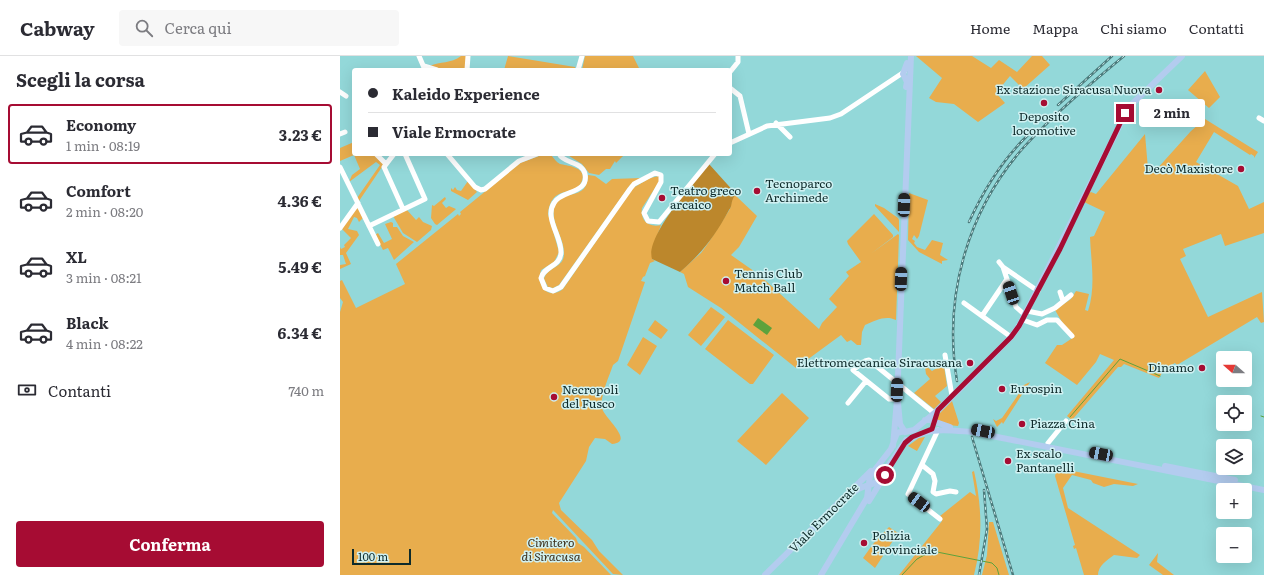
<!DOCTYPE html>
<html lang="it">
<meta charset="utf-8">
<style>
body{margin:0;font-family:Literata,serif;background:#f7f7f7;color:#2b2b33;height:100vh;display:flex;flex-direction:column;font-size:15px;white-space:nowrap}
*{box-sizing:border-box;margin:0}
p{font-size:13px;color:#7c7c81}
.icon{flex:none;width:22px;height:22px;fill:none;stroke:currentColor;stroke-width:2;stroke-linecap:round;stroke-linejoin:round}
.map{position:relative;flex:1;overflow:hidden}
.sheet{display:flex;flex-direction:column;background:#fff;width:340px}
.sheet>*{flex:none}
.top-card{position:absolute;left:12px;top:12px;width:380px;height:88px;border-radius:4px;box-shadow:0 4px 16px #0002;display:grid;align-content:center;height:88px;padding:0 16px;background:#fff}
.needle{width:26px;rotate:291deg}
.tools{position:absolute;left:876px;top:295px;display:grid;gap:8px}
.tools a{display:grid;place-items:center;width:36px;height:36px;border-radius:4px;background:#fff;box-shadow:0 4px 16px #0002;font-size:20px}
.scale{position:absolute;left:12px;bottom:10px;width:59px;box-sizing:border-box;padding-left:4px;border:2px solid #0e2b2b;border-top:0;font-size:11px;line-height:14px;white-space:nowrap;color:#0e2b2b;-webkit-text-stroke:3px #d0f1f2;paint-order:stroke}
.end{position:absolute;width:18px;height:18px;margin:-9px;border:5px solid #a60c33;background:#fff;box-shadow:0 0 0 2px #fff}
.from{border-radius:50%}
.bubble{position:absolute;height:28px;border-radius:4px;background:#fff;box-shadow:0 4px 16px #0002;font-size:13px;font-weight:700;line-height:28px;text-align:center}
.car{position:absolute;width:12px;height:24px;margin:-12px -6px;border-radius:5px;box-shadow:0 0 3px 1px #0007;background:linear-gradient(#222 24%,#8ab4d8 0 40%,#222 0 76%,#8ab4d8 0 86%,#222 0)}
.top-card b{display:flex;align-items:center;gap:14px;height:38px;font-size:15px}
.top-card b+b{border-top:1px solid #e1e1e2}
.top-card i{width:10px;height:10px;background:#2b2b33}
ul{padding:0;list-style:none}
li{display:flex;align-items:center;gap:12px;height:60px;margin:0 8px 6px;padding:0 8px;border:2px solid transparent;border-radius:4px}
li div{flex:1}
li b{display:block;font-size:15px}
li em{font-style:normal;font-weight:700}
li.current{border-color:#a60c33}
li>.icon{width:36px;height:36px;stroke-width:1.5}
h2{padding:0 16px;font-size:18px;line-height:48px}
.pay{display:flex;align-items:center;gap:10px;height:44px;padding:0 16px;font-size:15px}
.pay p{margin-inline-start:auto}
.primary-button{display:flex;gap:8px;margin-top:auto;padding:8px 16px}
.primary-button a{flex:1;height:46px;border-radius:4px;background:#a60c33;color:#fff;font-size:16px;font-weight:700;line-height:46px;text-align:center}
header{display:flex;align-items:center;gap:24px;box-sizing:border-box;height:56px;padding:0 20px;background:#fff;border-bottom:1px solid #e1e1e2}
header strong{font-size:19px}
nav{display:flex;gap:22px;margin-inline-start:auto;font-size:14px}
.search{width:280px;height:36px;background:#f7f7f7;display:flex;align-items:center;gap:10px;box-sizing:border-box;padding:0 14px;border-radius:4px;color:#7c7c81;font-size:15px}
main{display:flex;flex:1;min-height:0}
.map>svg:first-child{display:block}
.green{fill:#e8ad4d}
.forest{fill:#bc872c}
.water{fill:#5da23c}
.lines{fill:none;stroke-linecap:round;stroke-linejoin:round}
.stream{stroke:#5da23c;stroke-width:1}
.minor{stroke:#fff;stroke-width:5}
.major{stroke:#b3ccef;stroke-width:6}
.rail-casing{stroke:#4b7a7b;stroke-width:2.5}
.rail{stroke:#d0f1f2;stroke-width:1;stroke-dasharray:3;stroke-linecap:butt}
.route{stroke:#a60c33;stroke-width:5}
.poi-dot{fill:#a60c33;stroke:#d0f1f2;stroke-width:1.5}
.labels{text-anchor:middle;stroke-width:3;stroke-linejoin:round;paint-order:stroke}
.poi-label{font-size:12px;fill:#0e2b2b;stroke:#d0f1f2;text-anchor:start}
.street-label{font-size:12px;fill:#0e2b2b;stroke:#d0f1f2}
.park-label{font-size:12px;font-style:italic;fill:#3d301c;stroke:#d0f1f2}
</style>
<header>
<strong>Cabway</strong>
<div class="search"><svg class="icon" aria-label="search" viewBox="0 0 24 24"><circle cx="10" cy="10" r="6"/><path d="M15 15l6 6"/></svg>Cerca qui</div>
<nav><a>Home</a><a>Mappa</a><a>Chi siamo</a><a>Contatti</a></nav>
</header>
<main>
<section class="sheet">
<h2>Scegli la corsa</h2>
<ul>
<li class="current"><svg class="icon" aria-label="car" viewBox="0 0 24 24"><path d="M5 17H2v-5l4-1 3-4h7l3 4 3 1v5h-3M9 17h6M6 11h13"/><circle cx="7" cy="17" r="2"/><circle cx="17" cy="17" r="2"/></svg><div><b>Economy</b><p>1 min · 08:19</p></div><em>3.23 €</em></li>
<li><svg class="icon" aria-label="car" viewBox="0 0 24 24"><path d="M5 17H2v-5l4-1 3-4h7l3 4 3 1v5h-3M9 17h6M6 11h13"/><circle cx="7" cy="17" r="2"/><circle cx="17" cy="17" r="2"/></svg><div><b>Comfort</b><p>2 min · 08:20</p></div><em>4.36 €</em></li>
<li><svg class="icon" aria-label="car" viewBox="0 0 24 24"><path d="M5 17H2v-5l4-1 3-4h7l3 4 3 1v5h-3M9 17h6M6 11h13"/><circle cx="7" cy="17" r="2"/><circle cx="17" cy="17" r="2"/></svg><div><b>XL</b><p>3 min · 08:21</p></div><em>5.49 €</em></li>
<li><svg class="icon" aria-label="car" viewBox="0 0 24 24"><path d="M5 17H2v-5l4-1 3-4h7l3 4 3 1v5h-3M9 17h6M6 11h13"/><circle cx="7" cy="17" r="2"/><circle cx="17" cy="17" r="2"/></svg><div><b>Black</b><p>4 min · 08:22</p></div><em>6.34 €</em></li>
</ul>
<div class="pay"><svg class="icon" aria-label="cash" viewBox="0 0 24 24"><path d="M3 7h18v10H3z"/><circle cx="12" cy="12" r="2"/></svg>Contanti<p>740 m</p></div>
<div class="primary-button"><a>Conferma</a></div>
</section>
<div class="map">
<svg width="924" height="519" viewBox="0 0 924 519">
<rect width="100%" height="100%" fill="#93d8d9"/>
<path class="green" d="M121,0H127V14H101L90,10C100,5 111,8 121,0Z
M168,0L235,11V13L164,14Z
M245,0H293L300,14H242Z
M576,0H632L651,12L659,4L677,16L692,0H702L710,9L683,33L670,20L656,37L665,47L638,66L614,48L596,46L589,42L602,22Z
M865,15L880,41L869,52L848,34Z
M865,63L918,96L914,102V100L911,98L910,99L874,76L856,106L898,130L909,153L924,146V177L885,190L881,178L843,193L846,200L840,203L868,261L922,236L924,266L921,267L917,261L837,309L835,307L826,312V314L822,317L819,322L784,308L781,311H778L732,364L727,360L774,304L760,298L756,306L737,329L705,307L717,289H722L734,281L726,273L715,254L731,243L736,235L749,238L745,254L748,255C756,230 751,206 750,181L754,180L765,156L744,146L748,138L751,136L756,138L805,78L808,113L812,115L816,114L851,75Z
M14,86V98H34L44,108L19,145L17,142L40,109L36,106L9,126L12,119L20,113L14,99L0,105V92Z
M226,98H285L276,107L275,105L270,113H266L259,119L249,117L242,108Z
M202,99H211C214,102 216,106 220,108C228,110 249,111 241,127C234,141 211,128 208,158L219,196L214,206L201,214L199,223L203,233C210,239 217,238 223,233L293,132L310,122L319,120V126L302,152C300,164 308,172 321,169L312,194V203L315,205L310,207L305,220L303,221L301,225L305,226L278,305L273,309C269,321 260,339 262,352C263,361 296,386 272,388L265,383L255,382L249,391L246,405L219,447L221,454L252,484L259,495L283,519L273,518L213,454L212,457L236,482L238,487L244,491L271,519H0V256L3,246L0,242V225L2,224L16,252L65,228L56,208L118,158L119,160L121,158L120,156L180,107Z
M248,119L255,120L266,128L272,123L301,122L290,129L219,229L213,232L208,231L204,223C207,211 224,212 224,198C225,182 207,162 216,147C226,133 247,145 248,119Z
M128,125L137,136L128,144L111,135V132L113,134L115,131L117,134L121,135Z
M569,137L588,144L579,180L577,183L574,179L572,183L575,185L574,187L577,191L585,194L592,184L603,187L600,199L608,204L602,205V208L579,196L568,184Z
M395,139L417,160L399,191L391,199L418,218L479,273L482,267L497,251L489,243L509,220L506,216L521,206L508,188L507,185L534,158L553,179V181L532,197L558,178L559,179L556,264C546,259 536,264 525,269L522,276L521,289H517L511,284L507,286L501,279L456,312L381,252L348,231L344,218L340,216L361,197L369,186L390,153L392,143Z
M105,141L106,143L102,147L106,152L109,150L116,153L115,154L97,169L95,168L91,162L92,149L94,150Z
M535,148L544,152L558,162L559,164V176L535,150Z
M17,150L23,162L19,166L17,162L14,161L8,173L17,175L19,179L6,197L11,208L0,213V209L6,208L3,199H0V191L1,193L5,191L4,189L11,182L2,173Z
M67,154L76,164L79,161L83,166L92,170L91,174L77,186L63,177L53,160Z
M51,166L53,167V171H57L63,180L74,186L54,204L48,192L43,194L35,179L38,177L44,187L52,183L45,168Z
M371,251L385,261L361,290L348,279Z
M315,264L328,274L321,283L308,274Z
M388,264L434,299L413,328H410L365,293Z
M303,281L317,290L300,319L287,309Z
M586,310L592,315L599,311L604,310L607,330L595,340L601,346L594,353L574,337L590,323L586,318L585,311Z
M690,326L663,368L662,366L657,371L653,363L656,365L662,362L680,336L678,332Z
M442,337L469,362L426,409L397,385Z
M612,345L619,367L618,370L608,369L596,363L598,359Z
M585,381L577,395L568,390L579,382Z
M723,413L798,428L793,430L774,428L764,431L753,427L751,424L732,419L723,432L728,452L800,499L797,502L774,499C767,504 758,510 758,519H744L736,492L734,493L733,490L735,489L715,420L717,414Z
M634,415C642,450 643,484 634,519H559L602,465L600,460L630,436L636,440L632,416Z
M649,466H653L669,519H642L647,499Z
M549,471L558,477L535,512L523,502L533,488Z
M818,497L817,506L834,519H823L809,509Z"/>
<path class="forest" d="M369,108L396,138C390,145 393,149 389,154C375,180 362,197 340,216L312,203C305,180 355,126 369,108Z"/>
<path class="water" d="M418,262L432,272L427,279L413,269Z"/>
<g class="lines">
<path class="stream" d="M921,360L924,361
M730,361L780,303L820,320
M562,519L577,503L590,496H597L652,507L657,512L659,519"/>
<path class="minor" d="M79,0L85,14
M84,10L97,14
M127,14L128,0
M238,14L242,0
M390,16L398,6V0
M390,32L400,40L409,78
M0,36L6,40
M919,62L924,65
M436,67L450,81
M0,78L5,76
M390,87L427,70L490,62L501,58L564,16
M36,98L46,108
M54,98L44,111L63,153
M107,98L135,131L141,134L145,133L179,105L197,98
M219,98C224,108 242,105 245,118C249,138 221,134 214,147C204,162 222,181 221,197C220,211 204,210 201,222L205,232L213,235L221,231L290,133L294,128L315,117L321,119V126L304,157L308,165L319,166L375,98
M0,111L38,188
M29,170L85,143L65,98
M0,172L18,147
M659,206L663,211L698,235
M663,211L676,251L685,259
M720,236L723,245
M624,247L671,281
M687,255L702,258L715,252L731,239
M642,260L667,223
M683,264L697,269L707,264H717L732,280
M605,299L612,340
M557,343H549L513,314L525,305L529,304L594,357
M508,347L526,325
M598,374L568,438L600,463
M708,387L726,365
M582,409L593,418L595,425L593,436L596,438L610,435L616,436"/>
<path class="major" d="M566,31L567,26L563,18L567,7
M558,347L560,368L565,376
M585,364H590L610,371
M565,376L574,374L598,354L631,322L671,281L679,270L789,51L842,0
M565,387C585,370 607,374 632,376L924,434
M553,390L557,344L571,0
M825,410L895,424
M516,435C522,429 531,430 538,425L566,384
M529,445L542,424
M425,519L531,415
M481,519L527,442L530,420L551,393L557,377L564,375"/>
<defs>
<path id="rail" d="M718,49L772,0
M629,166C644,133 662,104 688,79
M617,325C603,241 627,155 684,91C714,58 749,29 784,0
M632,381L673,519
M639,519L647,473L644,434"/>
</defs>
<use href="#rail" class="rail-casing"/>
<use href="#rail" class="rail"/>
</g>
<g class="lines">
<path class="route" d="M545,419L565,387L572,381L592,373L598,354L671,281L679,270L720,193L785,57"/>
</g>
<g class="poi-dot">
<circle cx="819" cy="34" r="4"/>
<circle cx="704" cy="47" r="4"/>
<circle cx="901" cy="113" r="4"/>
<circle cx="417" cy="135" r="4"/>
<circle cx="322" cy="142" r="4"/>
<circle cx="386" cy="225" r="4"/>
<circle cx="630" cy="307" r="4"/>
<circle cx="862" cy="312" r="4"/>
<circle cx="662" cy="333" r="4"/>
<circle cx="214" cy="341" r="4"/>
<circle cx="682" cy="368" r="4"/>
<circle cx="668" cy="405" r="4"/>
<circle cx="524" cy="487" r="4"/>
</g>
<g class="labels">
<g class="poi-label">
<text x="811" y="38" text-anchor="end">Ex stazione Siracusa Nuova</text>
<text x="704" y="65" text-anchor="middle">Deposito<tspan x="704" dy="14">locomotive</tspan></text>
<text x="893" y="117" text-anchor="end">Decò Maxistore</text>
<text x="425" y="132">Tecnoparco<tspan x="425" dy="14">Archimede</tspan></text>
<text x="330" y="139">Teatro greco<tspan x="330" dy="14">arcaico</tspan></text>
<text x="394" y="222">Tennis Club<tspan x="394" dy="14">Match Ball</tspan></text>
<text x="622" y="311" text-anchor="end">Elettromeccanica Siracusana</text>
<text x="854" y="316" text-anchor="end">Dinamo</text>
<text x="670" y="337">Eurospin</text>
<text x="222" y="338">Necropoli<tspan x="222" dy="14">del Fusco</tspan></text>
<text x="690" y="372">Piazza Cina</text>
<text x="676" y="402">Ex scalo<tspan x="676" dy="14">Pantanelli</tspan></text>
<text x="532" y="484">Polizia<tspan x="532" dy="14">Provinciale</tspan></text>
</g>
<g class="street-label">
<text transform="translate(484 462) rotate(-45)" y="4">Viale Ermocrate</text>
</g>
<g class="park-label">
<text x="211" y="491">Cimitero<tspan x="211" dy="14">di Siracusa</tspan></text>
</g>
</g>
</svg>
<div class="tools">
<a><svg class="needle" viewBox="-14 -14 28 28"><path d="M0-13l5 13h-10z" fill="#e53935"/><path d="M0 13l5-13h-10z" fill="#7c7c81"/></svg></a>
<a><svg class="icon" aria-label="locate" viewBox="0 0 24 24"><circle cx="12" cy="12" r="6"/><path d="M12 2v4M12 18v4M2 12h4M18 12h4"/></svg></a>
<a><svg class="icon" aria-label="layers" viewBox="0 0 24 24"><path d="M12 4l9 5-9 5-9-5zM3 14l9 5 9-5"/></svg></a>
<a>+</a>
<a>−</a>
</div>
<div class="scale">100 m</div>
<i class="end from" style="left:545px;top:419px"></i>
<i class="end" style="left:785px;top:57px"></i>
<div class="bubble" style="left:799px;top:43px;width:66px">2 min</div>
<i class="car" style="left:564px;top:149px;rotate:2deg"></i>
<i class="car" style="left:561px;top:223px;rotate:2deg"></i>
<i class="car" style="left:671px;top:237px;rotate:342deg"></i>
<i class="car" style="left:557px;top:334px;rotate:2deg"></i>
<i class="car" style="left:643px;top:375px;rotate:281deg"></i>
<i class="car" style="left:761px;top:398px;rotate:281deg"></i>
<i class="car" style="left:579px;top:446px;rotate:307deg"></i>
<div class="top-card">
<b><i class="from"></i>Kaleido Experience</b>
<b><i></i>Viale Ermocrate</b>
</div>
</div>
</main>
